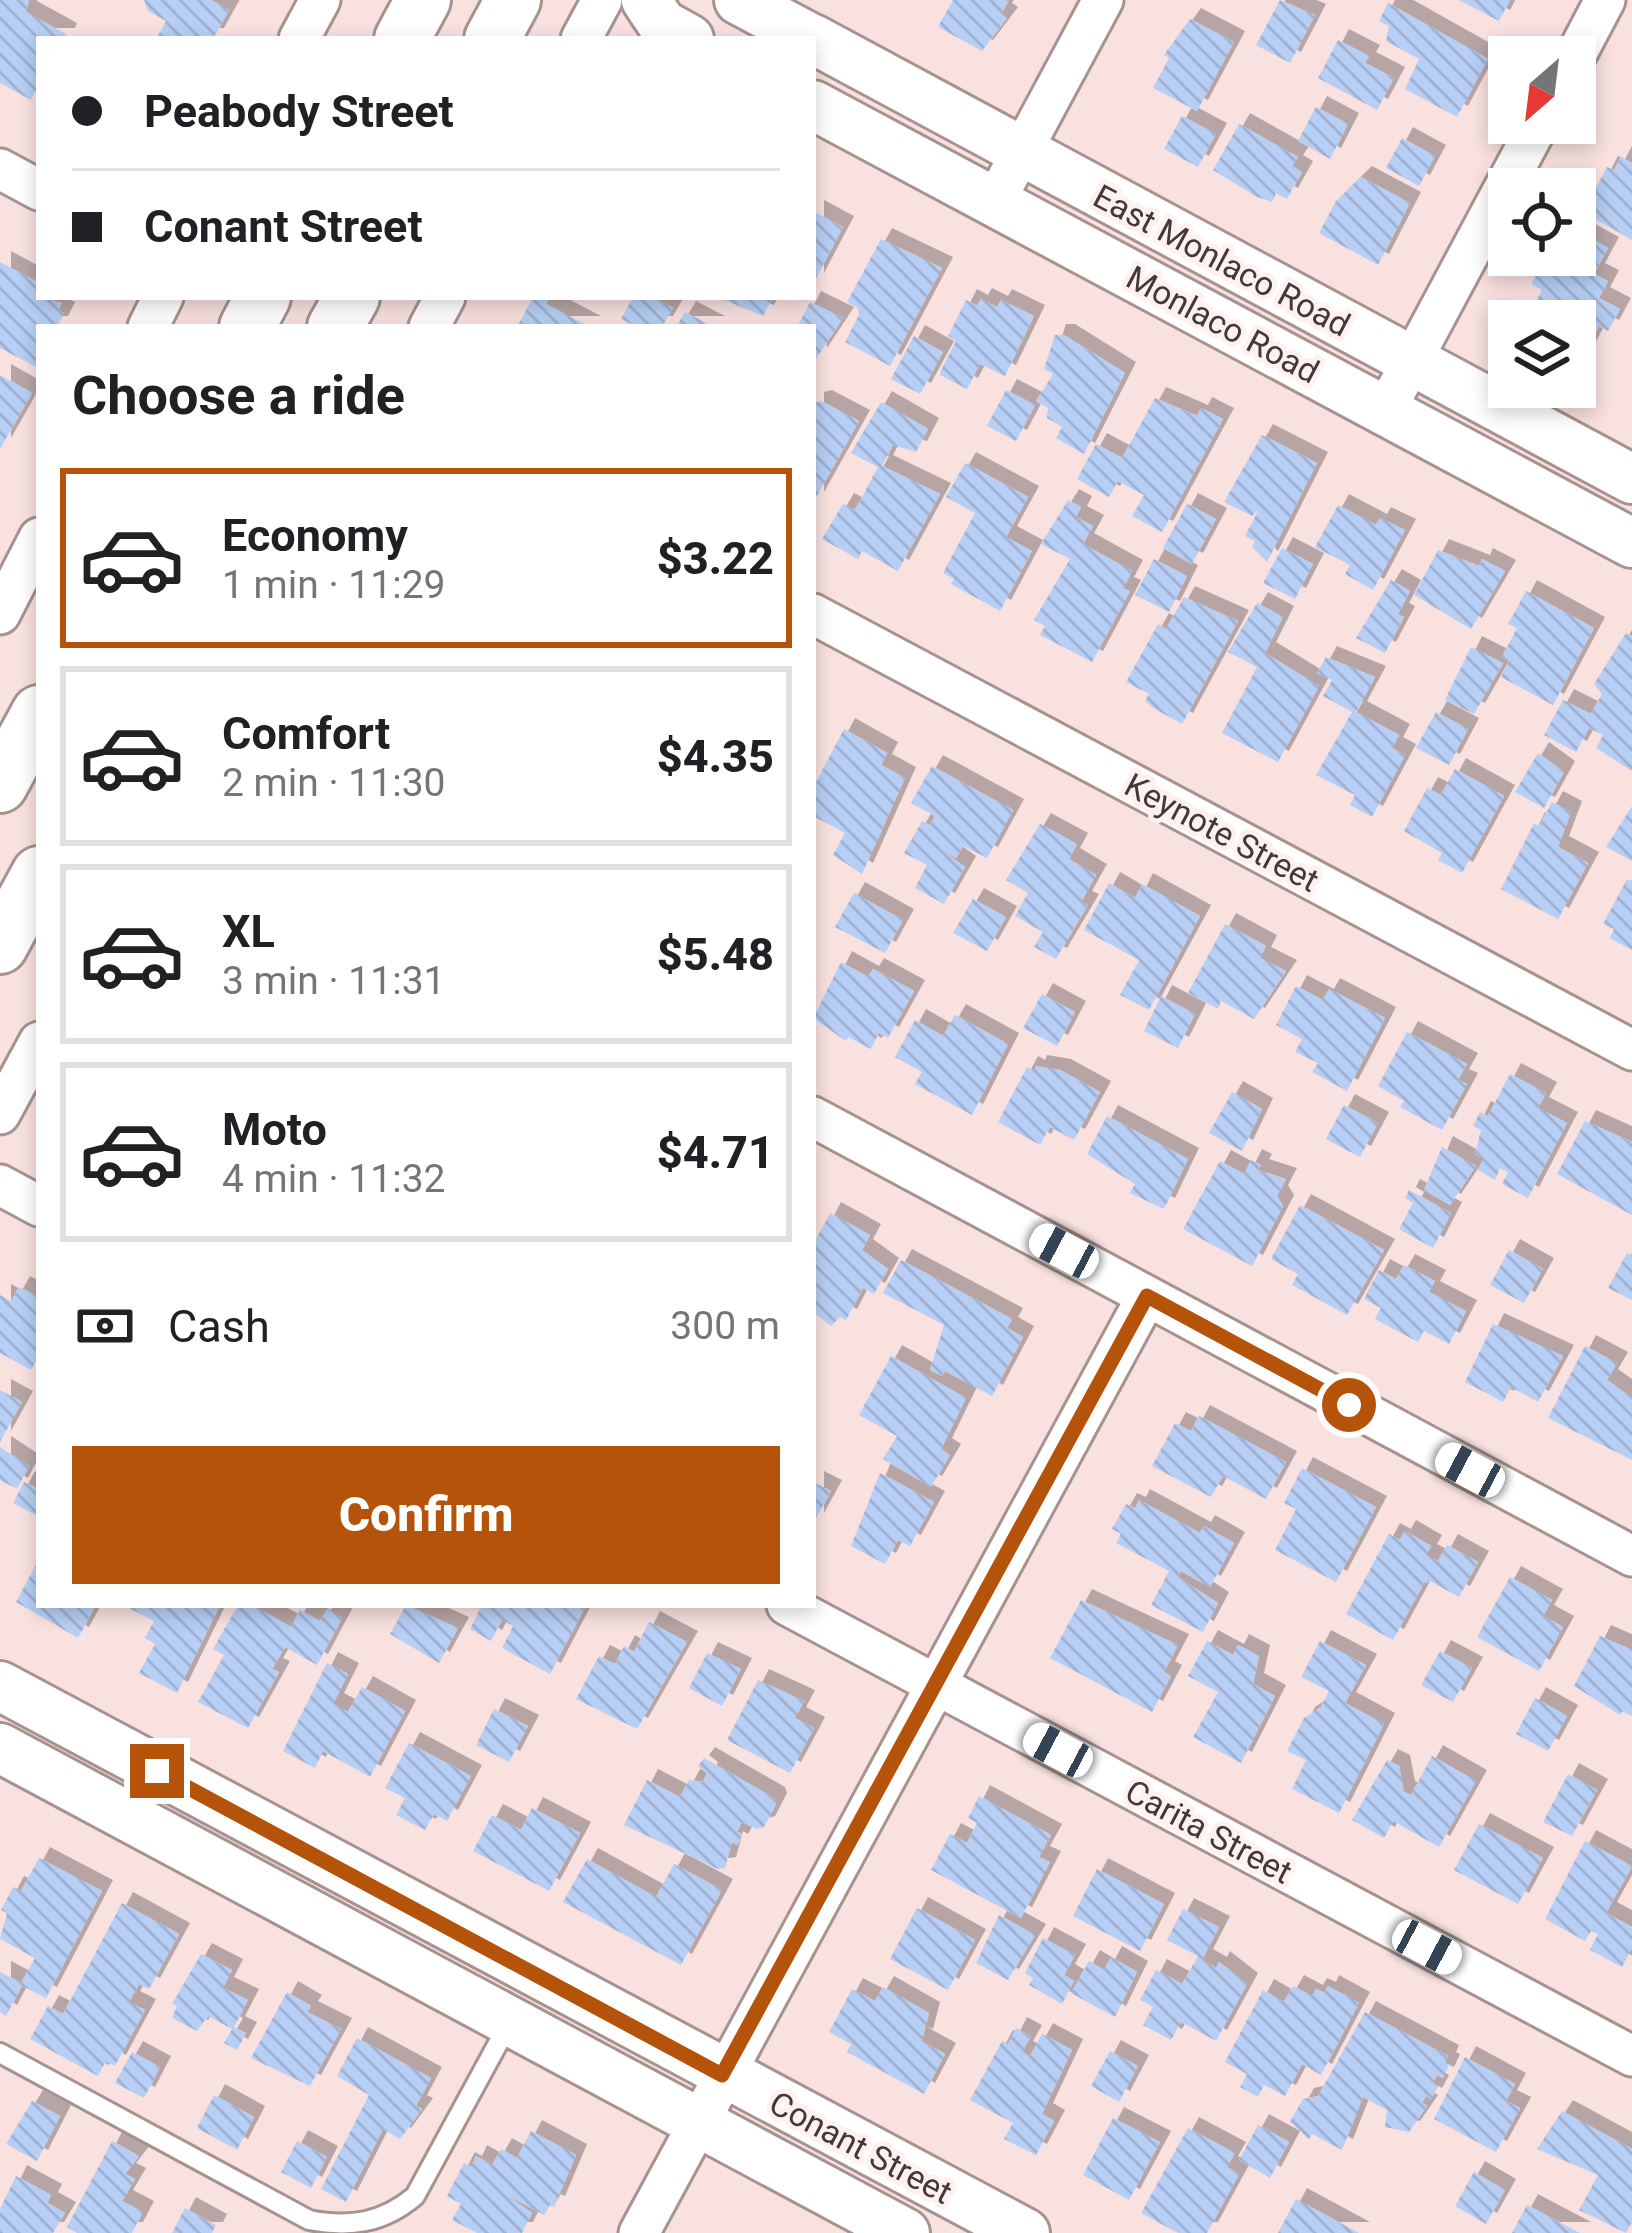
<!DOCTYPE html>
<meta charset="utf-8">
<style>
body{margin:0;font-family:Roboto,sans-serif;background:#f6f6f6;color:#202124;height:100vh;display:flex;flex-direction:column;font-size:45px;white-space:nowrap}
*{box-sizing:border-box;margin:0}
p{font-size:39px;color:#757577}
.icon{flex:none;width:66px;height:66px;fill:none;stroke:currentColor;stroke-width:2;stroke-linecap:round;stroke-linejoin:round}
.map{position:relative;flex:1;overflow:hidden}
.details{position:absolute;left:36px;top:324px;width:780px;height:1284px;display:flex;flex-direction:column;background:#fff;border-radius:0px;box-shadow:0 6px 18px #0003}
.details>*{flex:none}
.guide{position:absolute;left:36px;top:36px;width:780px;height:264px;border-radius:0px;box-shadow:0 6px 18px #0003;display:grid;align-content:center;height:264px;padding:0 36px;background:#fff}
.needle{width:78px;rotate:208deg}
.tools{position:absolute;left:1488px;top:36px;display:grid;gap:24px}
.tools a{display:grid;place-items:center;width:108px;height:108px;border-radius:0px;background:#fff;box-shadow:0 6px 18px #0003;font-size:60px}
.end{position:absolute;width:54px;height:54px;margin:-27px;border:15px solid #b45309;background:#fff;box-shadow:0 0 0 6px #fff}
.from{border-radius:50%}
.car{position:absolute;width:36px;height:72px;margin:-36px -18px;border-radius:15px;box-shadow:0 0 9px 3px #0007;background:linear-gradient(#fff 24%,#345 0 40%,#fff 0 76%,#345 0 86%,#fff 0)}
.guide b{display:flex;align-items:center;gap:42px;height:114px;font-size:45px}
.guide b+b{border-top:3px solid #e0e0e0}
.guide i{width:30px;height:30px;background:#202124}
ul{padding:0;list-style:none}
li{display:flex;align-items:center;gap:36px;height:180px;margin:0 24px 18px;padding:0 12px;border:6px solid #e0e0e0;border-radius:0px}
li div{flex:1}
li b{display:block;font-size:45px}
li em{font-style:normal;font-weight:800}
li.current{border-color:#b45309}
li>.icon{width:108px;height:108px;stroke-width:1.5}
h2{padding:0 36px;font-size:54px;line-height:144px}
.pay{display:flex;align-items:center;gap:30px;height:132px;padding:0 36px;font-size:45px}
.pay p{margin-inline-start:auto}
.button{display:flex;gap:24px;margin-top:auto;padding:24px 36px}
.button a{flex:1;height:138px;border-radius:0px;background:#b45309;color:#fff;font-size:48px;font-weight:800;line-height:138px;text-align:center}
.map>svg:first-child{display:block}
.building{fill:url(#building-back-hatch);filter:url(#shadow)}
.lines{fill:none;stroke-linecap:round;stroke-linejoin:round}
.service-casing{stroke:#a7928f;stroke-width:24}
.minor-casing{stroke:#a7928f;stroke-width:45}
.tertiary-casing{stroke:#a7928f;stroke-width:54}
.secondary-casing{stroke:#a7928f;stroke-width:60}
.service{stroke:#fff;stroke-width:18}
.minor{stroke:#fff;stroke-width:39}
.tertiary{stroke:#fff;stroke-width:48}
.secondary{stroke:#fff;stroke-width:54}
.route{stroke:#b45309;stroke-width:15}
.labels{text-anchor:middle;stroke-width:10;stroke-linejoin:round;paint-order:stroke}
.street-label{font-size:33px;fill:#413837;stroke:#fff1ef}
</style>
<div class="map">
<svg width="1632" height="2233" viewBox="0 0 1632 2233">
<defs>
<pattern id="building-back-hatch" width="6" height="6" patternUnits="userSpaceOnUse" patternTransform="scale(3)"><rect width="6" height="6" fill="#b7cff5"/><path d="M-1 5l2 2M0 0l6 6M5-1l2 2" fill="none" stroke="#9fb2d3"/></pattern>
<filter id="shadow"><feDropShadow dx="11" dy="-11" stdDeviation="0" flood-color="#0004"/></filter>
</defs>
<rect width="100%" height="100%" fill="#f8e1df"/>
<path class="building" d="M0,0H29L26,12L66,34L64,39H39V84L31,100L0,83Z
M144,0H211L229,10L213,39H156L166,21L148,11Z
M953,0H1009L1001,14L1007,18L982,51L938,27Z
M1280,0L1315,15L1290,63L1256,45Z
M1459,0H1510L1499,21Z
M1388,3L1488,59L1457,117L1405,89L1419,59L1386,41L1389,26L1379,21Z
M1190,19L1234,42L1197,111L1153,88L1169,58L1164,55Z
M1338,40L1369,56L1365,63L1394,78L1377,110L1318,78Z
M1316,107L1348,124L1330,159L1298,141Z
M1182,116L1216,134L1198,167L1164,149Z
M1239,124L1298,157L1292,166L1302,172L1287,199L1276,193L1272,202L1257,197L1213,170Z
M1402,138L1435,156L1419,186L1386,168Z
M1621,157L1632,163V240L1583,212L1607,167L1614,170Z
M1361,177L1410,203L1378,265L1319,233L1336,201Z
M813,211L843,227L813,284Z
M1575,230L1608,248L1594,274L1608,281L1599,298L1620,309L1608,331L1599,326L1575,371V321H1526L1542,290L1531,284L1547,255H1575Z
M881,239L942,268L890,366L845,342L859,315L858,308L847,302Z
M0,262L39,283V297L62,303L58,310L64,313L57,327H39L38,368L0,348Z
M533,297H550L546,304L590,327H517Z
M633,297H652L673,308L662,327H637L621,319Z
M717,297H773L763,316Z
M981,299L997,307L1001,300L1034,316L1005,376L980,364L967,389L940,375L941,370L956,341L948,336L966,300L977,306Z
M810,302L843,318L816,359L813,327H797Z
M685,312L714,327H676Z
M1055,335H1064L1125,373L1084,454L1056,438L1062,427L1047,418L1048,408L1036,401L1053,374L1044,369Z
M914,336L943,352L920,394L891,379Z
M0,375L32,393L0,449Z
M1006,390L1035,405L1016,441L987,426Z
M1155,398L1197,416L1201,408L1223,419L1162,532L1132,516L1144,495L1118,481L1109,497L1077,479L1096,444L1122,458Z
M821,401L859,421L813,503V403Z
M881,402L928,429L916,452L893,445L882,466L940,494L898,571L862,551L858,559L822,539L843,504L855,510L878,467L851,453Z
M1262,435L1317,463L1267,562L1252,547L1255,541L1245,536L1259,509L1252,516L1224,502Z
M965,463L1028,497L1006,537L1032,551L1000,611L951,584L954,579L943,573L975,513L946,497Z
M1068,500L1081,507L1076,517L1093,526L1083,544L1132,571L1123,588L1130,591L1092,662L1040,635L1045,626L1034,620L1070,559L1041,544Z
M1187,504L1216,519L1192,564L1163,548Z
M1338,505L1376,525L1380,518L1405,530L1373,590L1345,574L1350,565L1315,547Z
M1282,548L1313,564L1295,599L1263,583Z
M1438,550L1479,566L1482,559L1505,571L1471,629L1414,595Z
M1154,559L1187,576L1169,612L1135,595Z
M1391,580L1410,591L1398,614L1404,617L1385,653L1356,638Z
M1526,591L1594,628L1553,705L1501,677L1509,661L1502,657L1517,628L1508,624Z
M1184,597L1238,621L1182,724L1155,709L1145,701L1149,694L1126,682L1158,624L1166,629Z
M1257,603L1283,617L1265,653L1319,686L1278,762L1222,733L1257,667L1228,652Z
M1626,633L1632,636V771L1596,748L1603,735L1589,728L1576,752L1544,735L1563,700L1591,714L1602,694L1594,684Z
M1471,647L1503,663L1474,714L1445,700Z
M1326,657L1375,677L1356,712L1399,735L1392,748L1405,755L1372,817L1350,805L1355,795L1316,775L1352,712L1323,696L1332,680L1317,673Z
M1436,712L1468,729L1449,765L1416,748Z
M844,729L887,753L881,765L905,778L862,874L833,855L845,833L813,816V788Z
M1538,753L1564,772L1544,808L1515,792Z
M932,766L1013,810L987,858L963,846L956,858L940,849L965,867L944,904L915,888L927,865L904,853L922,821L930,825L935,816L911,803Z
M1455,769L1504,796L1462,873L1438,860L1442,853L1404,831L1427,788L1441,795Z
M1552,802L1571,812L1558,847L1588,863L1558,919L1501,889L1534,823L1539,826Z
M1632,806V861L1606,847Z
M1040,824L1077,844L1069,859L1096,875L1081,902L1088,905L1056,959L1034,947L1043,932L1015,916L1028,893L1006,880Z
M1627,879L1632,882V950L1610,938L1614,929L1603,924Z
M1109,883L1135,898L1142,884L1200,916L1149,1010L1120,995L1139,960L1084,930Z
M854,893L903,920L885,953L835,927Z
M973,899L1006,917L987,951L953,933Z
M1225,924L1266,946L1260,958L1286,971L1254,1019L1221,1001L1218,1009L1188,993Z
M841,962L868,977L873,969L914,991L888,1038L879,1033L871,1049L848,1037L846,1041L813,1018Z
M1296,986L1323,1000L1329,989L1385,1018L1347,1091L1312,1072L1318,1063L1295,1052L1302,1039L1276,1025Z
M1042,994L1075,1012L1057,1046L1023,1028Z
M1161,996L1195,1014L1178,1048L1144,1031Z
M955,1015L1008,1044L972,1115L915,1084L922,1072L895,1057L915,1020L943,1036Z
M1407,1032L1467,1064L1458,1080L1467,1084L1442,1130L1400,1107L1404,1101L1378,1086Z
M1036,1066L1060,1070L1100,1092L1074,1140L1050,1127L1040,1145L998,1122L1027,1067L1034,1071Z
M1510,1074L1546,1093L1538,1108L1567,1123L1528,1198L1502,1184L1508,1172L1500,1168L1495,1180L1478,1170L1484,1158L1475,1154L1481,1130L1473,1126L1480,1112L1488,1116Z
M1232,1092L1262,1109L1242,1151L1209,1133Z
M1344,1105L1378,1123L1360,1157L1326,1139Z
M1107,1116L1188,1159L1164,1209L1130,1193L1135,1184L1087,1154Z
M1585,1121L1632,1142V1215L1557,1174Z
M1442,1147L1476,1166L1450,1205L1424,1190Z
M1251,1160L1261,1165L1258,1170L1286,1179L1277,1196L1283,1206L1252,1266L1183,1229L1220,1161L1244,1174Z
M1409,1190L1451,1213L1433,1248L1399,1229L1413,1203L1405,1198Z
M1300,1205L1384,1250L1347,1315L1292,1285L1298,1274L1271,1259Z
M830,1213L870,1235L862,1250L888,1269L874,1294L863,1288L846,1320L840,1317L831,1326L813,1312V1245Z
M1509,1250L1543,1269L1524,1303L1490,1285Z
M1627,1253L1632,1256V1300L1608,1288Z
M901,1260L1012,1319L1007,1328L1023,1337L992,1396L945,1371L942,1376L930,1370L944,1325L883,1293Z
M1404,1265L1435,1281L1429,1292L1466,1311L1449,1344L1424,1331L1418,1342L1375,1319L1381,1308L1364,1299L1379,1270L1396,1279Z
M19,1287L39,1297V1355L31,1370L0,1353V1295L11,1301Z
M1493,1324L1563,1356L1538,1402L1511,1387L1503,1402L1465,1382Z
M1585,1346L1617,1363L1607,1380L1632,1398V1460L1548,1418Z
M891,1356L966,1398L941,1449L950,1455L931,1487L883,1459L897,1436L859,1415Z
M0,1390L22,1402L0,1442Z
M1199,1416L1286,1462L1266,1499L1223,1476L1211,1497L1152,1466L1175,1423L1191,1431Z
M0,1447L29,1466L17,1489L0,1480Z
M1302,1468L1376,1507L1336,1582L1275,1550L1296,1509L1284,1503Z
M880,1473L934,1502L910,1546L898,1540L885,1564L851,1546Z
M24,1482L39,1489V1517L13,1503Z
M813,1482L831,1491L813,1524Z
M1139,1500L1200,1533L1204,1526L1234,1543L1210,1587L1181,1571L1178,1577L1218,1603L1203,1632L1151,1605L1169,1571L1116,1543L1121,1534L1112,1529L1126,1504L1135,1508Z
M1405,1531L1431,1546L1426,1555L1438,1561L1447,1545L1478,1562L1459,1597L1430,1581L1424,1583L1393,1640L1346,1614L1389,1534L1400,1540Z
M39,1559V1605H96L78,1638L16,1602Z
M1510,1577L1552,1600L1543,1616L1563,1627L1539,1671L1477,1637Z
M1081,1600L1178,1645L1164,1672L1171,1676L1152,1712L1050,1658Z
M123,1605H220L177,1693L139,1673L155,1644L145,1638L154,1621Z
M238,1605H252L291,1627L300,1610L320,1621L327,1609L342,1618L317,1665L285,1647L272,1669L279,1672L248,1728L198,1702L224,1655L213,1649Z
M406,1605L458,1628L439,1663L390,1634Z
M474,1605H586L550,1674L502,1648L513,1626L502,1620L491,1641L470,1629L480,1609Z
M649,1622L687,1642L637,1729L576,1699L599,1656L615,1664L624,1646L634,1652Z
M1600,1636L1632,1650V1716L1622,1711L1620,1715L1574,1686Z
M1207,1641L1233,1655L1238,1645L1259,1656L1253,1684L1275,1696L1241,1763L1193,1737L1218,1692L1188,1676Z
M1320,1641L1366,1665L1345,1703L1384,1724L1339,1813L1292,1789L1306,1760L1287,1751L1304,1718L1321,1707L1329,1691L1301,1677Z
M1440,1651L1472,1668L1453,1702L1421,1685Z
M707,1653L741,1669L722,1706L689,1688Z
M327,1663L348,1674L333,1704L348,1712L362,1687L405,1711L370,1777L323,1751L315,1768L283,1751Z
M758,1680L804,1701L795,1718L814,1728L790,1773L727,1740Z
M1535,1698L1567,1716L1548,1751L1516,1734Z
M494,1709L528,1726L509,1762L476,1745Z
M409,1743L471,1776L447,1821L434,1814L425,1830L396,1815L405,1798L385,1788Z
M1432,1756L1476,1781L1439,1847L1393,1821L1384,1838L1352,1820L1387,1760L1399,1766L1404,1792L1411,1795Z
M704,1758L774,1798L776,1804L764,1827L757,1829L742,1822L737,1832L743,1834L737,1845L732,1842L725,1868L718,1869L624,1825L647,1780L680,1797L689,1780L703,1782L707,1773L698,1766Z
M1568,1774L1597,1790L1572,1836L1543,1822Z
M979,1796L1051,1835L1039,1857L1050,1862L1021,1918L931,1870L950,1834L967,1843L977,1823L968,1818Z
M532,1808L580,1833L549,1891L473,1851L492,1815L521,1830Z
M1479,1824L1543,1858L1518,1904L1454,1870Z
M1585,1841L1632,1866L1606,1913L1632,1927V1948L1622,1967L1590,1950L1598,1934L1591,1931L1585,1941L1545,1919Z
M39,1858L102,1891L46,1998L22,1986L6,2016L0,2012V1972L21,1983L35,1958L0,1939L7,1913L1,1910L13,1887L21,1891Z
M587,1859L656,1897L674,1864L722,1890L681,1965L563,1902Z
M1097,1869L1164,1904L1140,1951L1073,1916Z
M122,1903L179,1934L149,1989L139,1984L129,2002L145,2010L115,2066L106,2061L98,2076L30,2039L48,2006L63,2014Z
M917,1908L975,1940L948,1990L890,1959Z
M1183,1909L1219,1927L1202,1960L1216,1968L1219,1962L1247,1984L1216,2041L1181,2022L1171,2040L1143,2025L1153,2007L1140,2000L1156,1970L1182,1984L1198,1956L1167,1940Z
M999,1915L1035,1935L1008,1980L976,1963Z
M1043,1938L1075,1955L1064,1975L1074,1981L1062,2004L1029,1985L1033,1978L1025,1973Z
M201,1954L232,1970L223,1988L248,2000L234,2027L246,2033L237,2050L224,2043L232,2029L208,2016L197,2031L172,2018L177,2006L172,2004Z
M1111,1957L1137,1972L1115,2017L1071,1993L1089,1961L1104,1970Z
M1293,1986L1312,1996L1316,1989L1325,1993L1328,1986L1359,2003L1321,2075L1302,2064L1285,2096L1264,2085L1258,2097L1240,2087L1247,2074L1225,2062L1263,1990L1284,2002Z
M883,1987L929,2013L922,2040L916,2038L945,2054L924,2094L847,2052L851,2044L829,2032L852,1989L875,2001Z
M287,1992L311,2006L307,2012L341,2029L310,2086L251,2058Z
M1365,2012L1448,2056L1445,2063L1449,2065L1443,2078L1437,2075L1433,2083L1438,2086L1431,2099L1426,2096L1422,2103L1427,2106L1409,2132L1385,2127L1387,2110L1363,2097L1342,2150L1312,2134L1309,2139L1290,2122L1303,2099L1318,2096Z
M1016,2028L1031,2036L1022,2052L1030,2056L1042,2034L1072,2050L1042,2114L1054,2121L1036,2155L1004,2139L1013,2123L970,2100L1002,2041L1008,2044Z
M357,2038L431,2078L416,2106L422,2109L400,2139L383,2129L346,2202L321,2189L369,2095L337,2076Z
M1110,2051L1138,2066L1119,2102L1091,2086Z
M132,2052L160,2067L144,2098L115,2083Z
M1465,2057L1515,2084L1506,2101L1520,2108L1496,2152L1434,2119Z
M214,2095L254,2117L237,2150L197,2128Z
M32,2101L60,2116L37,2161L6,2144Z
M1562,2111L1632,2149V2222L1626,2233L1579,2210L1598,2175L1537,2149Z
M1113,2118L1160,2142L1129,2200L1083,2175Z
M1258,2125L1289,2142L1270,2178L1239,2160Z
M1188,2128L1235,2153L1227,2167L1239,2174L1207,2233H1178L1141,2213Z
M531,2131L576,2155L554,2207L550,2205L544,2215L505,2194L532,2213L522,2233H477L452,2220L461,2204L447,2196L464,2163L471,2167L476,2156L492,2165L501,2149L517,2158Z
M112,2141L139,2156L125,2174L135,2179L122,2201L143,2212L132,2233H77L67,2227Z
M297,2141L327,2157L311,2188L281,2172Z
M1474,2172L1505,2190L1486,2224L1455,2206Z
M16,2176L51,2195L47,2203L65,2213L53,2233H0V2209Z
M1296,2199L1359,2233H1278Z
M1527,2205L1580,2233H1512Z
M185,2208L216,2225L212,2233H172Z"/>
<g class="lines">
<defs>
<path id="service" d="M0,2053L309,2220C350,2228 383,2223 415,2196L508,2025"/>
<path id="minor" d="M299,39L320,0
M581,39L602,0
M1575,57L1605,0
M0,169L39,190
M994,203L1103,0
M148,327L163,297
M429,327L445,297
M1385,411L1539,123
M0,614L39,538
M813,614L1632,1050
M0,1114L39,1042
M813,1117L1632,1556
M0,1185L39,1206
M787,1605L1632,2056
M639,2233L1147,1296"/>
<path id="tertiary" d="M646,0L662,24L689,39
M739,0L812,39
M813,39L1632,479
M813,105L1632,543
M0,1686L1025,2233
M0,1748L905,2233"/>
<path id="secondary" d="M402,39L423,0
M492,39L513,0
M247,327L263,297
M335,327L352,297
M0,785L39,713
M0,946L39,874"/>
</defs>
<use href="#service" class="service-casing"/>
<use href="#minor" class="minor-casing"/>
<use href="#tertiary" class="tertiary-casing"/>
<use href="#secondary" class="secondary-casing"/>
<use href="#service" class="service"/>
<use href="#minor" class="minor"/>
<use href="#tertiary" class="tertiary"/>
<use href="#secondary" class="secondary"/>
</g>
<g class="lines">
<path class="route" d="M157,1771L722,2075L1147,1296L1349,1405"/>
</g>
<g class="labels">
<g class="street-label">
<text transform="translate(1222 260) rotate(28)" y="12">East Monlaco Road</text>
<text transform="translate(1223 324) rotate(28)" y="12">Monlaco Road</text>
<text transform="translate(1222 832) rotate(28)" y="12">Keynote Street</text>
<text transform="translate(1209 1831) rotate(28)" y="12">Carita Street</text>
<text transform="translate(861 2147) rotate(28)" y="12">Conant Street</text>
</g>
</g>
</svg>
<div class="tools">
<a><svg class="needle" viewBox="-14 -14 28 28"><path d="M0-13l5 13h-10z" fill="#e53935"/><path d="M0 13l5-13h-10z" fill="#757577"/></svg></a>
<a><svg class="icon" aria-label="locate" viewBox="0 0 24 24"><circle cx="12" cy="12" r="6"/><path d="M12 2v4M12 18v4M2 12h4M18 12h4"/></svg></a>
<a><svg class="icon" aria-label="layers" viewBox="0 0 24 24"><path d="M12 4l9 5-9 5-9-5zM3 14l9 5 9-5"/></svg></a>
</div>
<i class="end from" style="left:1349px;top:1405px"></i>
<i class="end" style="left:157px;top:1771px"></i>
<i class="car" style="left:1064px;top:1251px;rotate:298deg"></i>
<i class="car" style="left:1470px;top:1470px;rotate:298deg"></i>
<i class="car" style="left:1058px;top:1750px;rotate:298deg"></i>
<i class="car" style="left:1427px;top:1947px;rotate:118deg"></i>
<div class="guide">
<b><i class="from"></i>Peabody Street</b>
<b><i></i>Conant Street</b>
</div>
<section class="details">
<h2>Choose a ride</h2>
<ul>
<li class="current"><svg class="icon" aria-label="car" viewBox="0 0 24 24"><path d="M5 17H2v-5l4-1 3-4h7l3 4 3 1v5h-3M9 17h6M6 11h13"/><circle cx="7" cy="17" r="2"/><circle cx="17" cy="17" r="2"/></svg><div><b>Economy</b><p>1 min · 11:29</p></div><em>$3.22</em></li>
<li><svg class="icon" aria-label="car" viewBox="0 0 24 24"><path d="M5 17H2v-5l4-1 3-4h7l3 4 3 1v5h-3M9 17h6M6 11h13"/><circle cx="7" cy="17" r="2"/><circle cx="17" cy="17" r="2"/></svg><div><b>Comfort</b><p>2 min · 11:30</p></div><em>$4.35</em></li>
<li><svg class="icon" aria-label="car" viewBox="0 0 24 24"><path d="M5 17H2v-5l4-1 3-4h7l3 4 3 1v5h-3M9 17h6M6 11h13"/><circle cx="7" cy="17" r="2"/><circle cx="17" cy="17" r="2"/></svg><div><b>XL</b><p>3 min · 11:31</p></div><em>$5.48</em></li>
<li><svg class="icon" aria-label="car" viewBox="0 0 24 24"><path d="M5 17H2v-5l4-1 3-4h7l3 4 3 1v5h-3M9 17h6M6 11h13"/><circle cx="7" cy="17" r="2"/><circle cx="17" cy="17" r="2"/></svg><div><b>Moto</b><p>4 min · 11:32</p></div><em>$4.71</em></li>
</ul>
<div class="pay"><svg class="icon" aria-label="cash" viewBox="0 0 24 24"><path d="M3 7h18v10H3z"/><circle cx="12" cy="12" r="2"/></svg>Cash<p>300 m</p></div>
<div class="button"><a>Confirm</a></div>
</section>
</div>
